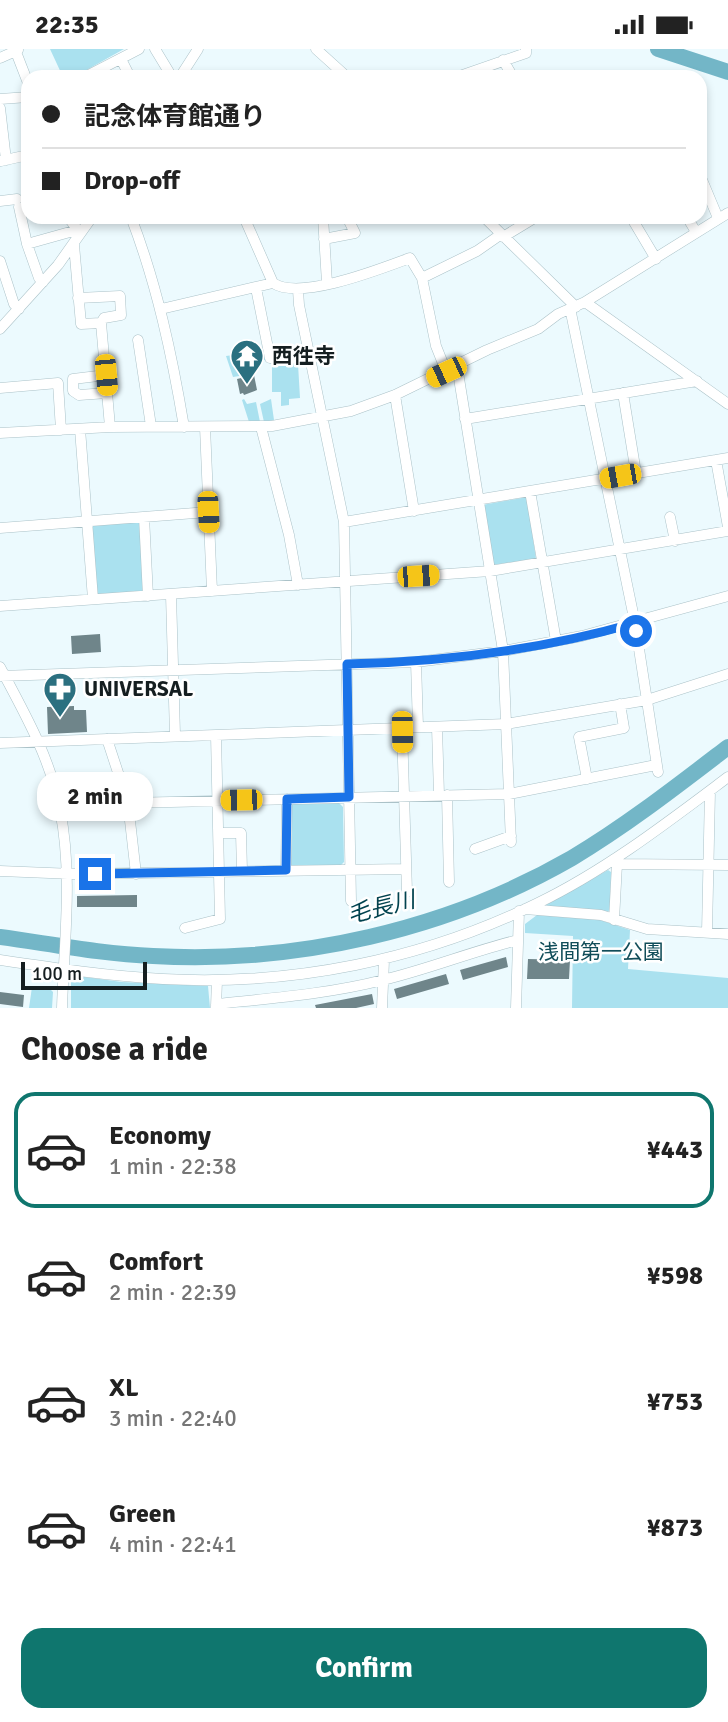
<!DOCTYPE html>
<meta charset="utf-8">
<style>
body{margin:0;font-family:Signika,"Noto Sans JP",sans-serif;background:#f2f2f2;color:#222;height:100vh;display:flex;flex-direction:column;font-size:26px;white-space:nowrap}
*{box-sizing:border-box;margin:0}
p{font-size:23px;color:#767676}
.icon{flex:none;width:38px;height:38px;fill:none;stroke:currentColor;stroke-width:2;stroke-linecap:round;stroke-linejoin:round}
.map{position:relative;height:959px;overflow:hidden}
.details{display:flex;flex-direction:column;background:#fff;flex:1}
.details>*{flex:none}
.guide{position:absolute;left:21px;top:21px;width:686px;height:154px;border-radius:21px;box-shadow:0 4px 10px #0003;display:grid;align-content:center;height:154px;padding:0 21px;background:#fff}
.scale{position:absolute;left:21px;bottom:18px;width:126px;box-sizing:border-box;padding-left:7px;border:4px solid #151e20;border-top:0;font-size:19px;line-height:24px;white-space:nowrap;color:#151e20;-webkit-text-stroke:5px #fff;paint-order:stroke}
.end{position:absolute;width:32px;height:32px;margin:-16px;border:9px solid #1a73e8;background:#fff;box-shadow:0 0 0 4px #fff}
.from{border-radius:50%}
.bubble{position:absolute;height:49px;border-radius:21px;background:#fff;box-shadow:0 4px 10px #0003;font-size:23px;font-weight:700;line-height:49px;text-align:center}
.car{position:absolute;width:21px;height:42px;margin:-21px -10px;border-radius:9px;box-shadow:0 0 5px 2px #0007;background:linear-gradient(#f5c518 24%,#345 0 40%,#f5c518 0 76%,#345 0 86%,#f5c518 0)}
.guide b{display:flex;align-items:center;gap:24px;height:66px;font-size:26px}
.guide b+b{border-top:2px solid #e0e0e0}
.guide i{width:18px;height:18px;background:#222}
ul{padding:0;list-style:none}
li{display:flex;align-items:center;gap:21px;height:116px;margin:0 14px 10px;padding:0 7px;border:4px solid transparent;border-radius:21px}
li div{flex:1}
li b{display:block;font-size:26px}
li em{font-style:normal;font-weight:700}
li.selected{border-color:#0f766e}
li>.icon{width:63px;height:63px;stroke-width:1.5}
h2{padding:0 21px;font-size:32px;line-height:84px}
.primary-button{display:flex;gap:14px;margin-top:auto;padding:14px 21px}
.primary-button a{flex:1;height:80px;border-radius:21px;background:#0f766e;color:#fff;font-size:28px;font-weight:700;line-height:80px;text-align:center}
.status{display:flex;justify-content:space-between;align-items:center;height:49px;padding:0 35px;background:#fff;direction:ltr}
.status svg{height:19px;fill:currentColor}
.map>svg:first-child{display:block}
.green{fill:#aae1ef}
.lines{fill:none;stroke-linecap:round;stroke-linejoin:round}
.river{stroke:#73b6c7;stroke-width:16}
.building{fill:#6f858a}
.minor-casing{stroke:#abc2c8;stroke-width:11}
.minor{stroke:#fff;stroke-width:10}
.route{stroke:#1a73e8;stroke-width:9}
.labels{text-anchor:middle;stroke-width:5;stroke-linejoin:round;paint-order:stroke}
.poi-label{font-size:21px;font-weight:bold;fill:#151e20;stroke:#fff;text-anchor:start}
.park-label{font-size:21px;fill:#114d59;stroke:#fff}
.water-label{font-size:23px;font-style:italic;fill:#02434f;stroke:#fff}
</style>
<div class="status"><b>22:35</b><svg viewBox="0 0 49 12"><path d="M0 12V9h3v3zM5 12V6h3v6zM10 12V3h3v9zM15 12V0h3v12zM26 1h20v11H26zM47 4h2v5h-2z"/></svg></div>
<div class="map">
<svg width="728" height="959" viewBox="0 0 728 959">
<rect width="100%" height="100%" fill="#ecfafe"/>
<path class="green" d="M50,0H124L74,28H63Z
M264,302L266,311L251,312L252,325L233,328L226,307Z
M272,314L298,315L300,349L289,350V356L281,357V343H272Z
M244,350L247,355L256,353L260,373H249L242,351Z
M271,350L274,371L264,373L260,355Z
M527,448L536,510L492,516L482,456Z
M140,473L146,541L142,543L99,546L96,544L91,480L94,475Z
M339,754L343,758L344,813L341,816L291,817L288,814L291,755Z
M608,821L611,823L610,861L607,863L547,858L546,856Z
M537,866L600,871L630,881L628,920L728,929V959H572L573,887L525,884V875Z
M77,927L122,933L208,937L210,959H71V929Z
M32,938L51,941L53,943L52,959H29Z"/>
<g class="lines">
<path class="river" d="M658,0L728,23
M0,888C51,895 102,905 153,907C296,915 447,881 572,809C627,776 677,737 728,698"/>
</g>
<path class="building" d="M254,326L257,341L244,346L243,344L240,345L237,330Z
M100,585L101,603L72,605L71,587Z
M74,657V661H86L87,683L48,685L47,658Z
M137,846V858H77V847Z
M506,908L508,918L463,931L460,921Z
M528,910L570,911L569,930H527Z
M446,925L449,935L397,950L394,940Z
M0,943L24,946L23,958L0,955Z
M372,945L374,955L356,959H316L315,956Z"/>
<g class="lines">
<defs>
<path id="minor" d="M155,0L172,28
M316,0L347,28
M16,3L28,34
M0,9L18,1
M121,10L130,28
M503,11L513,28
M85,28L139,0
M180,28L198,0
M457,28L526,4V0
M661,28H663
M0,50L28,48
M0,59L6,111
M1,112L28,106
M700,126L718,169
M0,152L17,150
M19,158L27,195
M68,168L80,184
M131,168C157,236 172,306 184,378
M244,168L273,234C300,252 380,220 410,209L422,229L436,297L446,322
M323,168L327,234
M484,168L576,258
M631,168L656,210
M687,168L696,183
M503,188L536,168
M324,190L355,184L347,168
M74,196L81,275L101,274L110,378
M0,212L14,255L19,260
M422,229L477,202L500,186
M43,233L39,229L27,195L77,181
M256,239L270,309L311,310
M298,241L299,256L344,473L351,852
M78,249L120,247L121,266L104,269L101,274
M585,253L728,355
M570,259L635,574L658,723
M161,260L273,234
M0,280L58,216L92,168
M138,291L151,377
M457,317L503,602L511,793
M106,326L73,330V342L79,346L107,344
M0,339L58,334L61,381
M623,344L636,424
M395,346L414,462
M465,370L697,332
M205,378L212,542
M261,378L289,486L298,536
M80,380L93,550
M0,384L110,378L272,377L351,362L395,346L487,301L538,280L558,265L585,253L728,164
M716,411L728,478
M530,442L556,592
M144,468L148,547
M670,468L675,492
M344,473L728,409
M0,479L208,463
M171,546L175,686
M0,557L490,522L728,482
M416,613L418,678
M0,618C24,663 51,710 60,761C73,825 64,894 62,959
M0,627L416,613L503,602L582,587L728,547
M437,678L439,746
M402,679L407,843
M107,690L128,754L136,825
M0,694L506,675L647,651L728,625
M587,730L579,688L624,679L620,655
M447,746L449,833
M128,754L509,745L656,716
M219,784H241L242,822
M475,800L511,787
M614,810L617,815L728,816
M286,821L287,750
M0,822L74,825L406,820
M525,860L601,866L647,880L728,885
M614,871L617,815
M185,879L220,870L216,686
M707,883L710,742
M0,911C54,919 108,927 163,930C292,937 422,911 538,854C606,821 668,773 728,728
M216,955C273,949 328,945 383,931C429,920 473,902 518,891
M216,958L217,931
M382,959L384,911
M516,959L519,862"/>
</defs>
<use href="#minor" class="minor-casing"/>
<use href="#minor" class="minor"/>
</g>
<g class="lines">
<path class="route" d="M95,825L286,821L287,750L349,748L347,615C444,613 541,601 635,574L636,582"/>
</g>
<defs>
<symbol id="temple-pin" viewBox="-11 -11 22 30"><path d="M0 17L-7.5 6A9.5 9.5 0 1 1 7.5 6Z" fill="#2b7080" stroke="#fff"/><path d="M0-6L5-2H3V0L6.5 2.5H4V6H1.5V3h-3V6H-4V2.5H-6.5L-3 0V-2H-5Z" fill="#fff"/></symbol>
<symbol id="pharmacy-pin" viewBox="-11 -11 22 30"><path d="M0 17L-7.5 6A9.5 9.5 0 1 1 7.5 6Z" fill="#2b7080" stroke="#fff"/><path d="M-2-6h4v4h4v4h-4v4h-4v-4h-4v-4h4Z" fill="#fff"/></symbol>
</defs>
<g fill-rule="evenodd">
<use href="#temple-pin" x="228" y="288" width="38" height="52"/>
<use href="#pharmacy-pin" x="41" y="621" width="38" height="52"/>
</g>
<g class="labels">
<g class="poi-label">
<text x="272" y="314">西徃寺</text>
<text x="84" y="647">UNIVERSAL</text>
</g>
<g class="park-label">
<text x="601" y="910">浅間第一公園</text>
</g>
<g class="water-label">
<text transform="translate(381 858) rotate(-14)" y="8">毛長川</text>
</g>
</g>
</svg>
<div class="scale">100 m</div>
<i class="end from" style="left:636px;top:582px"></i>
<i class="end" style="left:95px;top:825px"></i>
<div class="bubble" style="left:37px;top:723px;width:116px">2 min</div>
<i class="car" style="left:446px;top:323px;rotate:245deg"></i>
<i class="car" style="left:106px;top:326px;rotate:175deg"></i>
<i class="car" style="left:620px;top:427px;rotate:260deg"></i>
<i class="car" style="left:208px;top:463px;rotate:177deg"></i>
<i class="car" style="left:418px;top:527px;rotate:86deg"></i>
<i class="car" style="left:402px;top:683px;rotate:179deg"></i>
<i class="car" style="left:241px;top:751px;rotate:269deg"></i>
<div class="guide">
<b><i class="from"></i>記念体育館通り</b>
<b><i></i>Drop-off</b>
</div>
</div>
<section class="details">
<h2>Choose a ride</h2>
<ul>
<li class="selected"><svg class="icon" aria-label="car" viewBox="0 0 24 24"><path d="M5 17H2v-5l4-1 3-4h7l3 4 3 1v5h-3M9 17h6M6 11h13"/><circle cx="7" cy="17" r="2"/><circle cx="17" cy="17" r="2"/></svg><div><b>Economy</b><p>1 min · 22:38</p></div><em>¥443</em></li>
<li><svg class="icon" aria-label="car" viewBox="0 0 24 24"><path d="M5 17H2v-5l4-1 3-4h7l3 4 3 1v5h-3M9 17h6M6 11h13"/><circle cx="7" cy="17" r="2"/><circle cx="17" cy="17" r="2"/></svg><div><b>Comfort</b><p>2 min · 22:39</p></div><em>¥598</em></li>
<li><svg class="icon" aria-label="car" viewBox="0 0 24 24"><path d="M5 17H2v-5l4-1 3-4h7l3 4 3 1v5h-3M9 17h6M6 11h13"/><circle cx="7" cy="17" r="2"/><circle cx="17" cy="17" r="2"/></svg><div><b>XL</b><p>3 min · 22:40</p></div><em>¥753</em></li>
<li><svg class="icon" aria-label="car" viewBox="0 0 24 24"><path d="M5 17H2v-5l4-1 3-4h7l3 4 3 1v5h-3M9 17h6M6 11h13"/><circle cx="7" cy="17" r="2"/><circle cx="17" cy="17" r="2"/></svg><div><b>Green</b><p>4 min · 22:41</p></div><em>¥873</em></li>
</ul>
<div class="primary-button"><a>Confirm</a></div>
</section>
